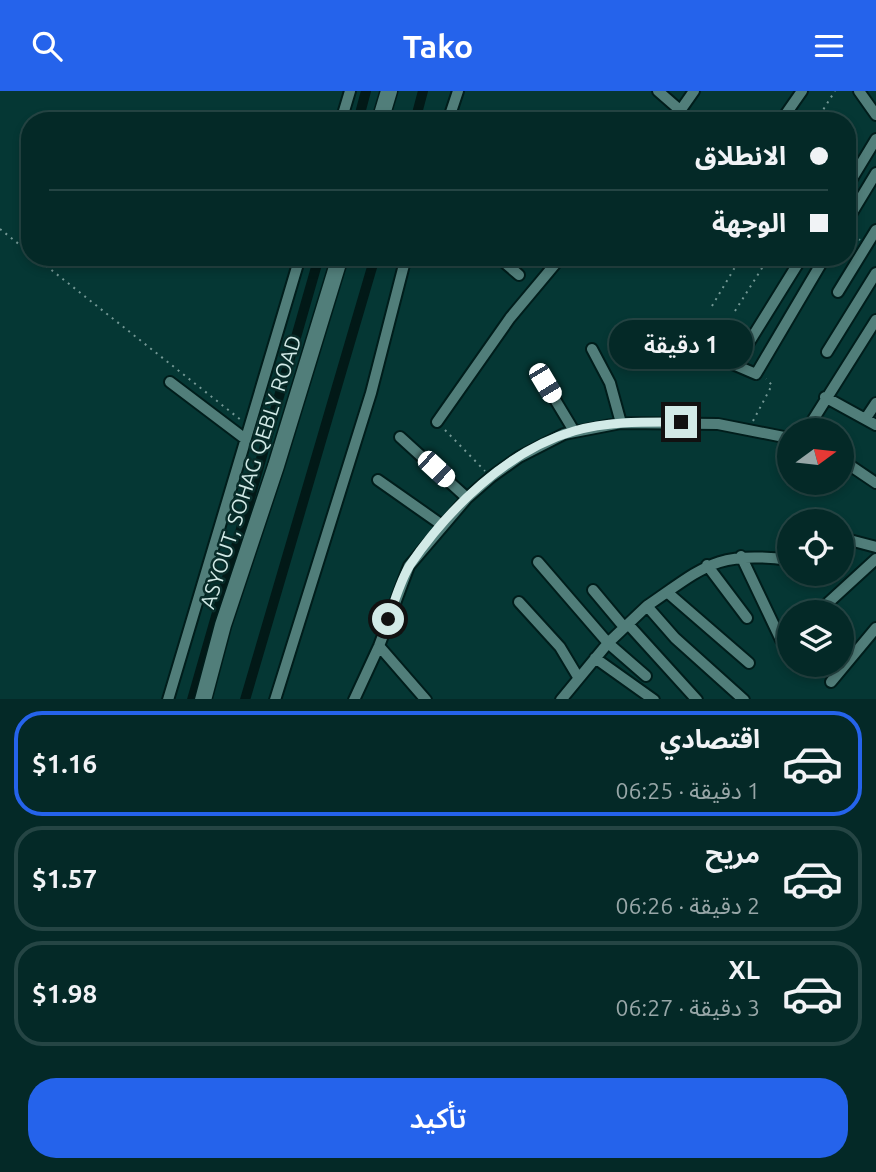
<!DOCTYPE html>
<html lang="ar">
<meta charset="utf-8">
<style>
body{margin:0;font-family:Ubuntu,"Noto Sans Arabic",sans-serif;background:#0d312f;color:#f1f3f6;direction:rtl;height:100vh;display:flex;flex-direction:column;font-size:26px;white-space:nowrap}
*{box-sizing:border-box;margin:0}
p{font-size:23px;color:#97a6a7}
.icon{flex:none;width:38px;height:38px;fill:none;stroke:currentColor;stroke-width:2;stroke-linecap:round;stroke-linejoin:round}
.map{position:relative;height:608px;overflow:hidden;direction:ltr}
.sheet{display:flex;flex-direction:column;background:#042927;flex:1}
.sheet>*{flex:none}
.top-card{position:absolute;left:21px;top:21px;width:835px;height:154px;border-radius:28px;box-shadow:0 4px 10px #0003,0 0 0 2px #254544;direction:rtl;display:grid;align-content:center;height:154px;padding:0 28px;background:#042927}
.needle{width:46px;rotate:75deg}
.buttons{position:absolute;left:777px;top:327px;display:grid;gap:14px}
.buttons a{display:grid;place-items:center;width:77px;height:77px;border-radius:50%;background:#042927;box-shadow:0 4px 10px #0003,0 0 0 2px #254544;font-size:35px}
.end{position:absolute;width:32px;height:32px;margin:-16px;border:9px solid #d2eae7;background:#111;box-shadow:0 0 0 4px #111}
.from{border-radius:50%}
.bubble{position:absolute;height:49px;border-radius:24px;background:#042927;box-shadow:0 4px 10px #0003,0 0 0 2px #254544;font-size:23px;font-weight:600;line-height:49px;text-align:center;direction:rtl}
.car{position:absolute;width:21px;height:42px;margin:-21px -10px;border-radius:9px;box-shadow:0 0 5px 2px #0007;background:linear-gradient(#fff 24%,#345 0 40%,#fff 0 76%,#345 0 86%,#fff 0)}
.top-card b{display:flex;align-items:center;gap:24px;height:66px;font-size:26px}
.top-card b+b{border-top:2px solid #254544}
.top-card i{width:18px;height:18px;background:#f1f3f6}
ul{padding:12px 0 0;list-style:none}
li{display:flex;align-items:center;gap:21px;height:105px;margin:0 14px 10px;padding:0 14px;border:4px solid #254544;border-radius:28px}
li div{flex:1}
li b{display:block;font-size:26px}
li em{font-style:normal;font-weight:600}
li.active{border-color:#2563eb}
li>.icon{width:63px;height:63px;stroke-width:1.5}
.primary-button{display:flex;gap:14px;margin-top:auto;padding:14px 28px}
.primary-button a{flex:1;height:80px;border-radius:28px;background:#2563eb;color:#fff;font-size:28px;font-weight:600;line-height:80px;text-align:center}
header{display:flex;justify-content:space-between;align-items:center;height:91px;padding:0 28px;background:#2563eb;color:#fff;font-size:32px;font-weight:600}
.map>svg:first-child{display:block}
.lines{fill:none;stroke-linecap:round;stroke-linejoin:round}
.canal{stroke:#021917;stroke-width:10}
.street-casing{stroke:#001d1b;stroke-width:14}
.secondary-casing{stroke:#001d1b;stroke-width:19}
.path{stroke:#739794;stroke-width:2;stroke-dasharray:2 5;stroke-linecap:butt}
.street{stroke:#517e7a;stroke-width:10}
.secondary{stroke:#517e7a;stroke-width:16}
.route{stroke:#d2eae7;stroke-width:9}
.labels{text-anchor:middle;stroke-width:5;stroke-linejoin:round;paint-order:stroke}
.street-label{font-size:21px;fill:#d2eae7;stroke:#082c29}
</style>
<header><svg class="icon" aria-label="menu" viewBox="0 0 24 24"><path d="M4 6h16M4 12h16M4 18h16"/></svg>Tako<svg class="icon" aria-label="search" viewBox="0 0 24 24"><circle cx="10" cy="10" r="6"/><path d="M15 15l6 6"/></svg></header>
<div class="map">
<svg width="876" height="609" viewBox="0 0 876 609">
<rect width="100%" height="100%" fill="#053734"/>
<g class="lines">
<path class="canal" d="M358,30L366,0
M415,30L423,0
M192,609L319,166
M245,609L375,166"/>
<defs>
<path id="street" d="M658,0L681,20
M859,0L876,24
M341,30L350,0
M448,30L458,0
M673,30L694,0
M781,30L802,0
M847,96L876,48
M847,130L876,82
M498,166L519,184
M802,166L735,274L756,283L825,166
M838,201L876,139
M684,251L735,274
M592,258L610,292L621,332
M827,261L876,182
M170,291L244,347
M545,292L574,340
M825,306L876,334
M866,327L876,312
M437,331L510,227L561,166
M806,340L876,229
M400,346L467,407
M842,369L876,392
M378,389L442,434
M842,447L876,456
M741,465L781,549L789,551
M538,471L608,552L646,585
M707,474L747,527
M593,499L624,536
M667,501L749,572
M519,511L560,556L578,586
M647,515C704,476 717,459 789,469
M817,522L876,468
M628,533L697,609
M379,555L426,609
M595,567L654,609
M831,591L876,537
M168,609L300,166
M275,609L371,302L406,166
M354,609L379,555L409,475L467,407L491,386L519,366L564,343L621,332L718,333L789,347
M561,609L608,552L647,515L675,547L744,609"/>
<path id="secondary" d="M380,30L389,0
M203,609L223,534L276,375L340,166"/>
</defs>
<use href="#street" class="street-casing"/>
<use href="#secondary" class="secondary-casing"/>
<path class="path" d="M816,30L835,0
M0,138L30,162
M848,140L860,149
M35,166L241,329
M712,215L741,166
M735,220L769,166
M753,330L772,294L766,288
M445,339L485,380"/>
<use href="#street" class="street"/>
<use href="#secondary" class="secondary"/>
</g>
<g class="lines">
<path class="route" d="M388,528C395,510 400,490 410,474C448,418 508,359 574,340C609,330 645,331 681,331"/>
</g>
<g class="labels">
<g class="street-label">
<text transform="translate(251 381) rotate(-72)" y="7">ASYOUT, SOHAG QEBLY ROAD</text>
</g>
</g>
</svg>
<div class="buttons">
<a><svg class="needle" viewBox="-14 -14 28 28"><path d="M0-13l5 13h-10z" fill="#e53935"/><path d="M0 13l5-13h-10z" fill="#97a6a7"/></svg></a>
<a><svg class="icon" aria-label="locate" viewBox="0 0 24 24"><circle cx="12" cy="12" r="6"/><path d="M12 2v4M12 18v4M2 12h4M18 12h4"/></svg></a>
<a><svg class="icon" aria-label="layers" viewBox="0 0 24 24"><path d="M12 4l9 5-9 5-9-5zM3 14l9 5 9-5"/></svg></a>
</div>
<i class="end from" style="left:388px;top:528px"></i>
<i class="end" style="left:681px;top:331px"></i>
<div class="bubble" style="left:609px;top:229px;width:144px">1 دقيقة</div>
<i class="car" style="left:545px;top:292px;rotate:149deg"></i>
<i class="car" style="left:436px;top:378px;rotate:133deg"></i>
<div class="top-card">
<b><i class="from"></i>الانطلاق</b>
<b><i></i>الوجهة</b>
</div>
</div>
<section class="sheet">
<ul>
<li class="active"><svg class="icon" aria-label="car" viewBox="0 0 24 24"><path d="M5 17H2v-5l4-1 3-4h7l3 4 3 1v5h-3M9 17h6M6 11h13"/><circle cx="7" cy="17" r="2"/><circle cx="17" cy="17" r="2"/></svg><div><b>اقتصادي</b><p>1 دقيقة · 06:25</p></div><em>$1.16</em></li>
<li><svg class="icon" aria-label="car" viewBox="0 0 24 24"><path d="M5 17H2v-5l4-1 3-4h7l3 4 3 1v5h-3M9 17h6M6 11h13"/><circle cx="7" cy="17" r="2"/><circle cx="17" cy="17" r="2"/></svg><div><b>مريح</b><p>2 دقيقة · 06:26</p></div><em>$1.57</em></li>
<li><svg class="icon" aria-label="car" viewBox="0 0 24 24"><path d="M5 17H2v-5l4-1 3-4h7l3 4 3 1v5h-3M9 17h6M6 11h13"/><circle cx="7" cy="17" r="2"/><circle cx="17" cy="17" r="2"/></svg><div><b>XL</b><p>3 دقيقة · 06:27</p></div><em>$1.98</em></li>
</ul>
<div class="primary-button"><a>تأكيد</a></div>
</section>
